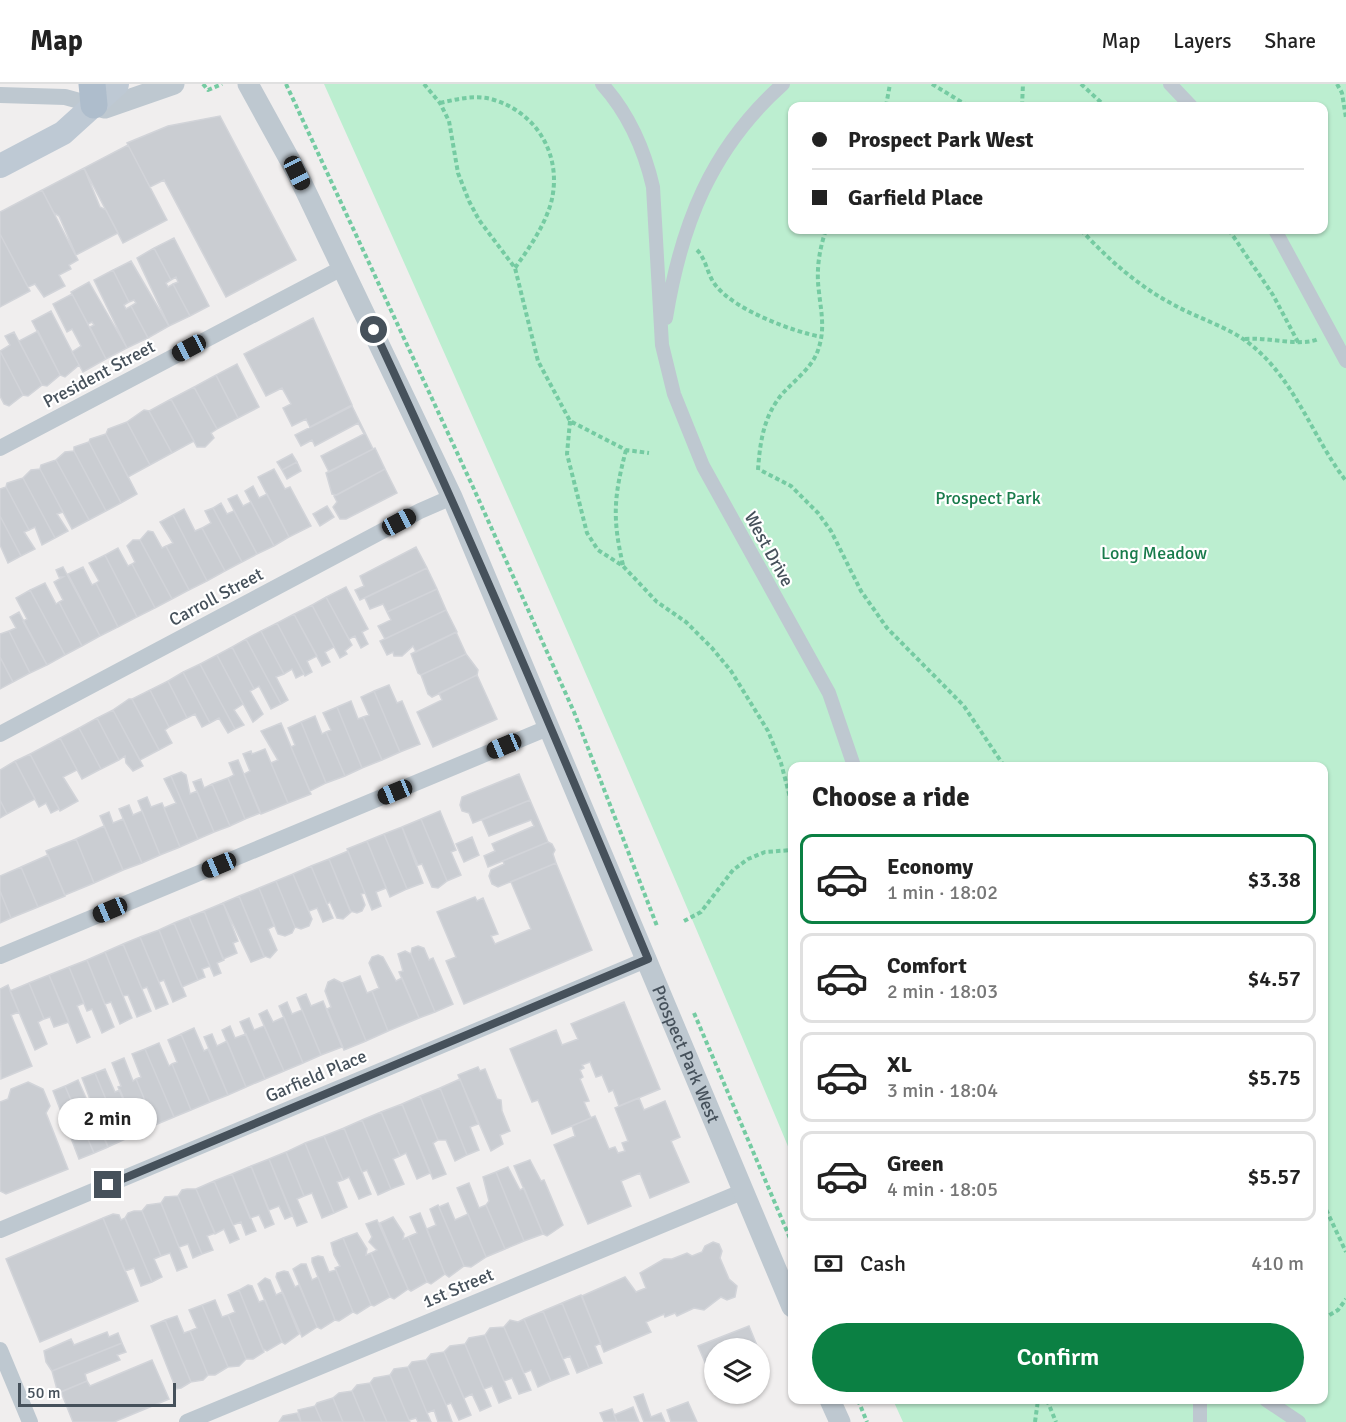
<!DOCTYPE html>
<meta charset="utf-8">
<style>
body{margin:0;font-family:Signika,sans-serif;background:#f2f2f2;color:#222;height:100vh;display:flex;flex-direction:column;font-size:22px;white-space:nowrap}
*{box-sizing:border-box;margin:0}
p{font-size:20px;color:#767676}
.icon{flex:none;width:33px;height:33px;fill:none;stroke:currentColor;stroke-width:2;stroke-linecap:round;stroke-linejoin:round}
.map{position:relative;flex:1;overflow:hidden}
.panel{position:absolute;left:788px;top:678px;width:540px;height:642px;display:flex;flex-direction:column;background:#fff;border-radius:12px;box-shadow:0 2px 4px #0004}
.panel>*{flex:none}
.top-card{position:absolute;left:788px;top:18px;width:540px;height:132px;border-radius:12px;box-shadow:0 2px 4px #0004;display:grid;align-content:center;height:132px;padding:0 24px;background:#fff}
.buttons{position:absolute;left:704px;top:1254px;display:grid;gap:12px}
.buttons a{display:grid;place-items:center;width:66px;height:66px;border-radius:50%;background:#fff;box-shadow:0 2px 4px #0004;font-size:30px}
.scale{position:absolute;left:18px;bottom:15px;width:158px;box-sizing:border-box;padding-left:6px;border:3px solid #46515b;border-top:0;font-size:16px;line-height:21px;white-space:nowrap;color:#46515b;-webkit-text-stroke:4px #fff;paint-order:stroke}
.end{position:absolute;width:27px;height:27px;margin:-14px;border:8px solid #46515b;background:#fff;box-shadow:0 0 0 3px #fff}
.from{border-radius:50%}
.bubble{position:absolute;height:42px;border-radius:21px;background:#fff;box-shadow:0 2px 4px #0004;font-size:20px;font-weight:600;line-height:42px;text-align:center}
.car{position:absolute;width:18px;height:36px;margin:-18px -9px;border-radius:8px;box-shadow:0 0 4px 2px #0007;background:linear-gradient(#222 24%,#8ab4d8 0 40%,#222 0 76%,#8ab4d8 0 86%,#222 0)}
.top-card b{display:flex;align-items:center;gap:21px;height:57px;font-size:22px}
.top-card b+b{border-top:2px solid #e0e0e0}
.top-card i{width:15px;height:15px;background:#222}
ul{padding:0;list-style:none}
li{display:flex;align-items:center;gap:18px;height:90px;margin:0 12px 9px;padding:0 12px;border:3px solid #e0e0e0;border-radius:12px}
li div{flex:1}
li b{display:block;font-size:22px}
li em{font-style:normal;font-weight:600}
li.current{border-color:#0b8043}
li>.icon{width:54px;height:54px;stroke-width:1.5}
h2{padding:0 24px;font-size:27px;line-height:72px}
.pay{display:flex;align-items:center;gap:15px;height:66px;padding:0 24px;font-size:22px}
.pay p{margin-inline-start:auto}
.button{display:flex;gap:12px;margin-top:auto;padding:12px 24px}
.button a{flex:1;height:69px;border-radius:36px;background:#0b8043;color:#fff;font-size:24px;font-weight:600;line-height:69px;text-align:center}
header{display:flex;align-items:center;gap:36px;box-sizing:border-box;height:84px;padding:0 30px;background:#fff;border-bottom:2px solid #e0e0e0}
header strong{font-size:28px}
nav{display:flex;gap:33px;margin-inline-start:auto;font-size:21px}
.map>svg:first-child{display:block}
.green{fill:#bceed0;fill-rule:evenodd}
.building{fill:#cacdd2;stroke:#d2d4d9;stroke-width:1.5}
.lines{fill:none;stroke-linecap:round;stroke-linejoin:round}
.path{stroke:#75cba2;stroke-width:4;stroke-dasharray:4.5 3;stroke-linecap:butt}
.pedestrian{stroke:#bec8d0;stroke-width:14}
.minor{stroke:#bec8d0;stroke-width:16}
.tertiary{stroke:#bec8d0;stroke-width:21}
.secondary{stroke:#bec9d4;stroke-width:24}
.primary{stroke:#aebdcc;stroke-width:27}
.route{stroke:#46515b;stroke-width:8}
.labels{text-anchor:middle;stroke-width:4.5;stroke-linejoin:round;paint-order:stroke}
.street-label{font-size:18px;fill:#46515b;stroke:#fff}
.park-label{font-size:18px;fill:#187b4b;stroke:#fff}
</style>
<header>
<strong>Map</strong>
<nav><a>Map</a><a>Layers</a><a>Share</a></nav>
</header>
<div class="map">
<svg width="1346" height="1338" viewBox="0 0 1346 1338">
<rect width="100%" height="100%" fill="#f0eeee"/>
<path class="green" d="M324,0H1346V1338H903L893,1316H1323V682H792V1072C642,712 484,356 324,0ZM792,22H1323V146H792Z"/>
<path class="building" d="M220,32L296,176L226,213L164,96L150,103L127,59L168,42Z
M128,61L167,136L123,159L84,84Z
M84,84L100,123L106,126L118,149L76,171L59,132L54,129L42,106Z
M42,106L78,176L69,181L71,185L59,191L65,202L44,213L35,200L28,203L0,150V128Z
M0,150L30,207L0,223Z
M174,154L209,222L190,232L173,200L178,198L176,193L171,196L154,164Z
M154,164L171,196L166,199L168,203L173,200L190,232L169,242L137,174Z
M131,177L169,242L148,254L131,222L136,219L134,216L129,218L113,186Z
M113,186L129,218L124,221L126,225L131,222L148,254L127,264L94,196Z
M89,198L127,264L106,275L90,243L94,241L92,238L88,240L71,208Z
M72,210L106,275L83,288L72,268L81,262L72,245L67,248L53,220Z
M51,227L79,281L65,293L60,291L32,237Z
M313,234L352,321L310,343L306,335L292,342L283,324L291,320L282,304L266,312L244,270Z
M38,247L60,291L47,302L42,301L19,257Z
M14,248L42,301L28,312L23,311L0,267L10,261L5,252Z
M0,267L23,311L9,322L4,320L0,312Z
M237,280L259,323L238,334L216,291Z
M216,291L238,334L217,345L194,303Z
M194,303L217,345L211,349L214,354L205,363H197L171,315Z
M171,315L194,357L172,369L149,327Z
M352,322L373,365L329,388L321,372L364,350L358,339L315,362L312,356L301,362L295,351Z
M144,326L149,327L172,369L150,381L127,338Z
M127,338L150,381L128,393L106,350L108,345Z
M106,350L137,410L121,419L89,358L90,355Z
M89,358L121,419L106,427L74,367V363Z
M375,364L385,385L337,411L332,410L326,389Z
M74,367L106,427L89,436L56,376L65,368Z
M292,370L297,378L282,386L277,378Z
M56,376L89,436L72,445L40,385L41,381Z
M297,378L301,387L287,395L282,386Z
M40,385L63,428L57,430L68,447L55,454L23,394L31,386Z
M274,385L285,405L290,403L311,442L289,453L258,393Z
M385,385L397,409L346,435H340L333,423L337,418L334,412Z
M23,394L55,454L42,461L35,443L29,446L6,403L7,399Z
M253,402L259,414L267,410L289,453L274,462L245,407Z
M6,403L29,446L24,448L35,465L21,472L0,432V405Z
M237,411L243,422L251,418L274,462L257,470L228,415Z
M221,419L227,430L234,427L257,470L242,478L213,424Z
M327,422L334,433L320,442L313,430Z
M213,424L242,478L225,487L202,444L211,439L205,427Z
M184,425L195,447L202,444L225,487L207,497L173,431Z
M173,431L207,497L189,506L166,462L173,459L160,438Z
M0,432L21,472L8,479L0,461Z
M148,447L153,448L162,464L166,462L189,506L172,515L140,456Z
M133,456H140L172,515L155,524L132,480L135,478L127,462Z
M416,463L427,484L360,516L355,506L364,502L360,492Z
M118,464L128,482L132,480L155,524L137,533L105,471Z
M105,471L137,533L118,543L96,499L99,497L89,479Z
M63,483L100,552L82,562L59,518L63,516L54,498L63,493H59L56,486Z
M83,483L92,501L96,499L118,543L100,552L68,490Z
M427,484L437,505L387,528L383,520L370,525L365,514Z
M45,499L56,520L59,518L82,562L65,571L30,506Z
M346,503L368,545L362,548L368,560L361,564L355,552L349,555L326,513Z
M437,505L446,526L385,555L378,542L391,536L387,528Z
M30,506L65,571L47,581L23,537L27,535L16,514Z
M326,513L352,561L345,567L347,570L340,574L312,521Z
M312,521L334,563L325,568L330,578L322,582L294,530Z
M446,526L457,548L416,568L413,562L402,572H394L393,568L387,571L380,557Z
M19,528L47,581L30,589L9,547L16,544L10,533Z
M294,530L317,572L307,577L312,588L305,592L277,539Z
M277,539L304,590L296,594L292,585L284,590L261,547Z
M9,547L30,589L13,598L0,573V550Z
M261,547L284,590L276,593L288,616L281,620L246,555Z
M456,548L466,570L421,591L418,589L411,570Z
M246,555L281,620L271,625L259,602L254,605L232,563Z
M232,563L254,605L250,607L263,630L253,638L217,571Z
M466,570L478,586L477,591L432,613L428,610L421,591Z
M217,571L243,620L234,626L244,641L235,645L200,580Z
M0,573L13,598L0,605Z
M200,580L235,645L228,649L219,634L210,639L183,588Z
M183,588L210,639L202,643L195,630L187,634L168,597Z
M477,591L497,635L433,663L417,628L442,616L439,609Z
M168,597L187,634L169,643L150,606Z
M389,601L397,619L402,617L420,660L400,668L374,607Z
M150,606L169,643L165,646L172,659L159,666L132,615Z
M374,607L400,668L382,676L363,633L369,631L361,613Z
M129,615H132L159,666L140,676L113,626Z
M351,617L358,635L363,633L382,676L362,684L337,623Z
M337,623L362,684L345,692L326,648L331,646L323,629Z
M113,626L143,682L133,687L126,679L125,672L119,676L97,634Z
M315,632L322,650L326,648L345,692L326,699L301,638Z
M97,634L119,676L101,685L79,644Z
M301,638L326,699L310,707L291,663L295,661L288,644Z
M281,639L311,710L288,719L271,679L278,676L261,647Z
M79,644L101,685L82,695L60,654Z
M60,654L77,686L63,693L78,717L60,727L30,670Z
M265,665L288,719L261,730L244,690L250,687L243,670L251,667L252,670Z
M30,670L59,725L51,729L46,719L39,723L15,677Z
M238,676L260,729L245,735L228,694L234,691L229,679Z
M15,677L35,715L7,730L0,716V686Z
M181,688L186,691L190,710L197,707L214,748L198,755L171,692Z
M519,690L530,716L473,739L469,729L462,727L460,721L462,713Z
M171,692L198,755L180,763L164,724L176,719L164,695Z
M228,694L245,735L230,742L212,700Z
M201,695L204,704L212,700L230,742L214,748L193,698Z
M147,713L151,723L162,719L180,763L160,771L138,717Z
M0,716L7,730L0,734Z
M530,716L548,758L488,783L484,772L495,767L492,760L534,742L531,736L489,752L482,736Z
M129,721L133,731L142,727L160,771L142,779L119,725Z
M440,727L456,766L451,768L461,791L447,797L421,735Z
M109,728L113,739L123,735L142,779L123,786L100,732Z
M421,735L447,797L438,804L432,803L422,780L418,781L402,743Z
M104,742L123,786L94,799L76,755Z
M402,743L423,799L407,805L384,750Z
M384,750L407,805L390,813L367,757Z
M472,753L479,771L464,778L456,760Z
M76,755L94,799L65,811L46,767Z
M367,757L386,804L376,808L381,822L372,826L347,765Z
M548,758L552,760L555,766L553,770L556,779L498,803L492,800L489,792L491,786L504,780L503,777Z
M348,767L365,809L361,810L365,821L362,827L357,829L350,827L329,775Z
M48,771L65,812L38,823L21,783Z
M329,775L351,828L343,835L337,834L330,818L327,820L311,782Z
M556,779L592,866L464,920L446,877L456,873L437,828L475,813L477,817L483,814L498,850L491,852L495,860L531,845L511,798Z
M311,782L333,834L323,838L317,824L309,827L293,790Z
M21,783L38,823L11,834L0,807V792Z
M293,790L312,835L309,842L301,845L295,843L276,797Z
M276,797L295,843L292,849L285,852L278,850L259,804Z
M259,804L274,842L268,845L277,866L270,874L264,872L239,812Z
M0,807L11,834L0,839Z
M239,812L264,873L251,878L223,819Z
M223,819L238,857L233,859L237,869L223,875L204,827Z
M204,827L224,876L217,879L221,889L214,892L189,833Z
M189,833L210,882L202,885L205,893L198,896L174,839Z
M174,839L198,896L182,903L159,846Z
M159,846L186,912L173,918L164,896L159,898L140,853Z
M140,853L168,920L156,925L147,903L142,905L123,860Z
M123,860L151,927L137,933L128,911L123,912L105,868Z
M418,862L424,864L429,876L433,874L453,920L435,928L411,870L412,864Z
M405,867L411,870L435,928L419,934L399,888L403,887L398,870Z
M105,868L132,934L120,940L111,918L105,920L87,876Z
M378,871L383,873L396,897L402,894L419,934L388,947L372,907L379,904L369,879L372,873Z
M87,876L114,943L102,949L92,925L87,927L69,883Z
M69,883L84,919L77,922L90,953L77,959L49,891Z
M49,891L69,938L54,943L50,933L44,935L29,899Z
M360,892L367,909L372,907L388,947L366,957L342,899Z
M334,895L342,899L366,957L344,966L327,925L331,923L325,907L328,898Z
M29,899L44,935L38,938L47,960L35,966L10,907Z
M8,901L19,928L11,931L32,982L1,995L0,905Z
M306,910L311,922L323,917L342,963L321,971L297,914Z
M287,918L292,930L302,926L321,971L303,979L279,922Z
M624,918L660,1005L619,1022L613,1006L609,1008L602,991L596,993L590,978L582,981L584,984L580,986L583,993L580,995L589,1017L584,1018L591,1034L552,1050L538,1016L532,1018L510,965L556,946L562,961L578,955L571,940Z
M267,926L273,938L284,933L303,979L284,987L259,930Z
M249,934L254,946L264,942L284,987L265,995L240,938Z
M230,942L235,954L246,950L265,995L246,1003L222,946Z
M194,944L204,967L208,965L228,1011L210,1018L181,950Z
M181,950L210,1018L191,1026L172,980L177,978L168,956Z
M212,950L217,962L227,957L246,1003L228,1011L204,953Z
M159,959L169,982L172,980L191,1026L174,1033L145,965Z
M145,965L174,1033L155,1041L136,995L141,993L132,970Z
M124,974L133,997L136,995L155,1041L137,1049L118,1003L121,1002L112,979Z
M478,983L480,987L485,985L497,1015L501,1016L502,1027L510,1047L500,1051L503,1060L491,1067L458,991Z
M105,985L115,1008L120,1006L138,1050L123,1056L95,989Z
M95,989L123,1056L108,1063L82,994Z
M460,995L478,1040L470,1043L479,1066L467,1071L440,1004Z
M78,996L108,1063L94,1069L65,1002Z
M28,998L43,1005L50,1022L46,1029L68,1085L6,1110L0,1107V1018L8,1015L11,1005Z
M65,1002L94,1069L79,1075L53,1007Z
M440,1004L467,1071L455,1077L446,1056H438L420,1012Z
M420,1012L438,1056L433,1059L446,1090L433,1095L402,1020Z
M639,1014L644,1026L665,1017L680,1053L671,1057L689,1098L650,1114L640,1089L621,1097L631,1122L588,1140L554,1061L575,1052L572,1042L595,1032L609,1065L615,1063L618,1069L625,1067L622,1059L628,1057L615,1024Z
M402,1020L430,1089L417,1095L406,1069L400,1072L381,1028Z
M381,1028L400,1072L393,1075L404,1100L391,1105L362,1036Z
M362,1036L391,1105L378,1111L367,1086L362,1088L344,1044Z
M344,1044L371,1110L359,1115L349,1093L343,1096L324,1052Z
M324,1052L343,1096L337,1098L347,1123L334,1129L305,1059Z
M305,1059L334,1129L322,1134L312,1109L304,1112L286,1068Z
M286,1068L304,1112L297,1115L307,1138L297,1142L269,1075Z
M269,1075L292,1132L285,1135L279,1122L269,1126L251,1082Z
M530,1076L541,1097L544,1096L563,1141L547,1152L543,1150L514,1082Z
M251,1082L274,1140L265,1144L259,1131L250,1134L232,1090Z
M508,1083L520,1106L524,1104L543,1150L524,1157L496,1088Z
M496,1088L524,1157L505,1165L486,1121L489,1117L483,1093Z
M232,1090L256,1147L246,1151L241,1138L233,1141L214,1097Z
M214,1097L239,1155L230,1159L224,1145L215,1150L196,1105Z
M469,1099L479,1124L486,1121L505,1165L486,1173L457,1104Z
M187,1105H196L215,1149L207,1152L213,1166L202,1170L178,1112L182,1106Z
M178,1112L202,1170L193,1174L188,1160L179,1163L161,1119L165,1113Z
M161,1119L187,1183L177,1187L170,1169L161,1172L142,1127L147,1121Z
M448,1119L455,1136L468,1130L486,1173L471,1183L464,1182L439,1123Z
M438,1121L464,1182L449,1193L445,1190L427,1145L436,1141L430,1125Z
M134,1127H142L161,1172L154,1175L162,1193L152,1198L125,1134L128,1129Z
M420,1129L445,1190L431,1200L427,1198L408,1153L417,1149L410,1133Z
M113,1130L119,1131L121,1136L125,1134L152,1198L141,1202L134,1184L125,1187L103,1134Z
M393,1133L404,1150L403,1155L408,1153L427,1198L411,1207L408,1205L380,1139Z
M103,1134L138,1217L40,1258L6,1175Z
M377,1136L408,1205L394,1215L390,1213L371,1169L377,1166L369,1158L372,1153L366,1140Z
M357,1149L367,1165L366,1171L371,1169L390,1213L374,1222L371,1221L343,1154Z
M343,1154L371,1221L357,1230L353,1228L335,1184L340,1182L334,1171L331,1159Z
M713,1158L719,1160L722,1167L720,1174L729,1195L737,1202L735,1213L727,1216L721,1213L704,1226L694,1224L677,1232L675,1229L665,1233L664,1230L646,1238L651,1248L604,1268L582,1212L625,1193L636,1208L646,1204L640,1189L664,1175H672L687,1169L692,1172L702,1168L705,1162Z
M318,1172L323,1173L329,1188L336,1186L353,1228L339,1237L335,1236L312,1178V1174Z
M301,1180H306L312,1196L318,1193L335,1236L321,1245L317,1243L293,1185Z
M284,1187L288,1188L295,1203L299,1201L317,1243L302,1253L276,1193L277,1189Z
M265,1194L270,1196L276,1211L282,1208L299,1250L285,1260L282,1258L258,1200Z
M248,1201L252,1202L259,1218L265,1216L282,1258L267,1267L263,1265L239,1206Z
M239,1206L264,1268L253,1275H246L228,1231L235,1228L228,1211Z
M581,1211L601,1259L595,1262L602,1279L589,1284L562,1219Z
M215,1216L222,1233L228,1231L246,1275L239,1282L228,1283L202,1221Z
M562,1219L589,1284L577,1289L570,1272L563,1275L543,1227Z
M202,1221L228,1283L215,1291H208L190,1247L197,1244L189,1226Z
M543,1227L569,1290L551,1297L524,1235Z
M177,1232L184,1249L190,1247L208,1291L203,1296L191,1298L165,1236Z
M524,1235L551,1297L538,1303L531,1286L524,1289L504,1243L510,1236L518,1238Z
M165,1236L191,1298L181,1304L176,1305L151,1242Z
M749,1242L758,1264H714V1286L709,1288L698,1262Z
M504,1243L531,1306L519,1310L512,1294L504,1297L485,1251L490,1244Z
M107,1248L109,1253L118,1249L122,1259L52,1287L46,1278L44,1267L71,1255L74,1261Z
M485,1251L511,1314L499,1319L492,1302L484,1305L465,1260L469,1254Z
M122,1259L126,1268L117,1271L120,1276L85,1290L87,1297L58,1309L52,1287Z
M465,1260L491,1322L480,1327L472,1310L464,1314L444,1268L450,1262Z
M444,1268L471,1331L459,1336L451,1319L446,1321L426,1276L431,1270Z
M152,1276L169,1315L114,1338H73L61,1308L87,1297L90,1302Z
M426,1276L446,1321L452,1338H438L434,1326L427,1329L408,1283L412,1278Z
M408,1283L427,1329L431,1338H418L416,1334L409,1336L390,1291L394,1285Z
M390,1291L409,1336L410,1338H387L370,1299L374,1294Z
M370,1299L387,1338H365L352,1307L357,1301Z
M352,1307L365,1338H343L333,1314L339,1309Z
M643,1310L651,1333L661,1329L665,1338H644L634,1313Z
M333,1314L343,1338H322L315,1322L317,1319Z
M688,1318L697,1338H671L667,1326Z
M315,1322L322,1338H301L298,1326Z
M633,1323L639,1338H617L614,1331Z
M612,1325L617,1338H604L600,1329Z
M297,1329L301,1338H279L283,1332Z"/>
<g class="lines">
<path class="path" d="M203,0L208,6L222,0
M286,0L473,403L574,628L657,842
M424,0L440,19L449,37L458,89L469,117L479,136L515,184L538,277L570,337L626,366L649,369
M932,0L968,22
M1081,0L1105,22
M1337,0L1342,9L1346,34
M440,19C457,15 474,11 491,15C538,28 563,73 551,119C544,143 529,164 515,184
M886,22L890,0
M1022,22L1023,0
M1081,146C1109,176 1139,203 1176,222C1198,234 1227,243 1246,257C1294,292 1311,351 1346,397
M1229,146L1273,211L1299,260
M697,166C707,176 707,192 717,203C736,226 793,248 822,253
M1245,255C1268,253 1301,263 1318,255
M570,337L567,370L587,449L598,466L623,482L657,518L686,538L712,564L731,587L768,647L781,679L792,721
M758,386C760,357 764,331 783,309C796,295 814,282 819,263C825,244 821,227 819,208C816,187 819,166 826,146
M762,387L791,402L818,429L831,447L861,507L887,544L964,622L1004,682
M623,481C612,434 614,412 626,366
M684,837L701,828L733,786L748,775L765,768L792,766
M694,929L792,1159
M1323,1119L1346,1168
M1323,1235L1338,1226L1346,1215
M858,1316L867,1338
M1047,1316L1056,1338
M1035,1338L1038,1316"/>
<path class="pedestrian" d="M602,0C629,30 644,64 653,103L662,261L674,310L703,382L829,609L854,682
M1170,0L1191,22
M1275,146L1346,277
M666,234C681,141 711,64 783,0
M1200,1316V1338
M1266,1316L1299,1338"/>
<path class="minor" d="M0,11L65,13L94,21
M0,364L344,183
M0,650L420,427L452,413
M0,872L550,643
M0,1146L648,875
M0,1266L30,1338
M187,1338L744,1107"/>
<g class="tertiary">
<path id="s1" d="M248,0L297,89L452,413L792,1223"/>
<path d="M94,21L105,24L174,0"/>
<path d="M830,1316L840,1338"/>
</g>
<path class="secondary" d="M0,82L63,49L117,0"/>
<path class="primary" d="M92,0L94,21"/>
</g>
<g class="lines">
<path class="route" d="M108,1101L648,875C560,664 471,453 374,246"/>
</g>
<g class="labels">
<g class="street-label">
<text transform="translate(99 290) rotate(-28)" y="6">President Street</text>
<text transform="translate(769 465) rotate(61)" y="6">West Drive</text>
<text transform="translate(216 513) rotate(-28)" y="6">Carroll Street</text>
<text dy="6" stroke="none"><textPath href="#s1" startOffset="1065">Prospect Park West</textPath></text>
<text transform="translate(316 992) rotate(-23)" y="6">Garfield Place</text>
<text transform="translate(458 1204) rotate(-23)" y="6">1st Street</text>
</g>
<g class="park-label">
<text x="988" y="420">Prospect Park</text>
<text x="1154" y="475">Long Meadow</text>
</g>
</g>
</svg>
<div class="buttons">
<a><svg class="icon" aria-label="layers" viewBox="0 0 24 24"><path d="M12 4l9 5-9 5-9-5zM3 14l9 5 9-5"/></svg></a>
</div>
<div class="scale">50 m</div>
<i class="end from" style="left:374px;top:246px"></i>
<i class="end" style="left:108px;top:1101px"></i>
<div class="bubble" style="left:58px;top:1014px;width:99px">2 min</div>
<i class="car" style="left:297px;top:89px;rotate:154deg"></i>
<i class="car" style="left:189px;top:264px;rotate:242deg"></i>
<i class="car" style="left:399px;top:438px;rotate:62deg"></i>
<i class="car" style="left:504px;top:662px;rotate:247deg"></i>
<i class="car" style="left:395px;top:708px;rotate:248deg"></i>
<i class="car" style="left:219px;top:781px;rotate:247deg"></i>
<i class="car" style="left:110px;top:826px;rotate:247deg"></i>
<div class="top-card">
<b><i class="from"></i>Prospect Park West</b>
<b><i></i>Garfield Place</b>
</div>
<section class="panel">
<h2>Choose a ride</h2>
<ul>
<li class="current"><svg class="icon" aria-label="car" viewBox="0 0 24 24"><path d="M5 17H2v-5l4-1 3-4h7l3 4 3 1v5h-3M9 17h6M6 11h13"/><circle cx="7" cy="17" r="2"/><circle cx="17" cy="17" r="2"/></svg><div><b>Economy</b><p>1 min · 18:02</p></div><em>$3.38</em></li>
<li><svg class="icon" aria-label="car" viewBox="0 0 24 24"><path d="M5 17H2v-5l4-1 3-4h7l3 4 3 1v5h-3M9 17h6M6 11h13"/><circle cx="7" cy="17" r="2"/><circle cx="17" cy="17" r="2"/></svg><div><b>Comfort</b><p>2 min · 18:03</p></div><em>$4.57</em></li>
<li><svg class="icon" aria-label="car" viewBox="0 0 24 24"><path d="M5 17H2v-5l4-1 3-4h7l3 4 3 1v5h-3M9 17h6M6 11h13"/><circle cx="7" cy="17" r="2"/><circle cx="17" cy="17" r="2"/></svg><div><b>XL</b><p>3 min · 18:04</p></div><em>$5.75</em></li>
<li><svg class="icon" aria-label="car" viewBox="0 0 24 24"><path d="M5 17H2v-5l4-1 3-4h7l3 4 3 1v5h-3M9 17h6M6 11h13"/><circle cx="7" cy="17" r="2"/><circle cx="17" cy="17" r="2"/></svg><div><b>Green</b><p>4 min · 18:05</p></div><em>$5.57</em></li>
</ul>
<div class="pay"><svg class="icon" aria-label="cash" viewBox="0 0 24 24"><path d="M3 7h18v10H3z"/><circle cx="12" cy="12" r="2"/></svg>Cash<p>410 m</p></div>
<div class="button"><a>Confirm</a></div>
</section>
</div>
